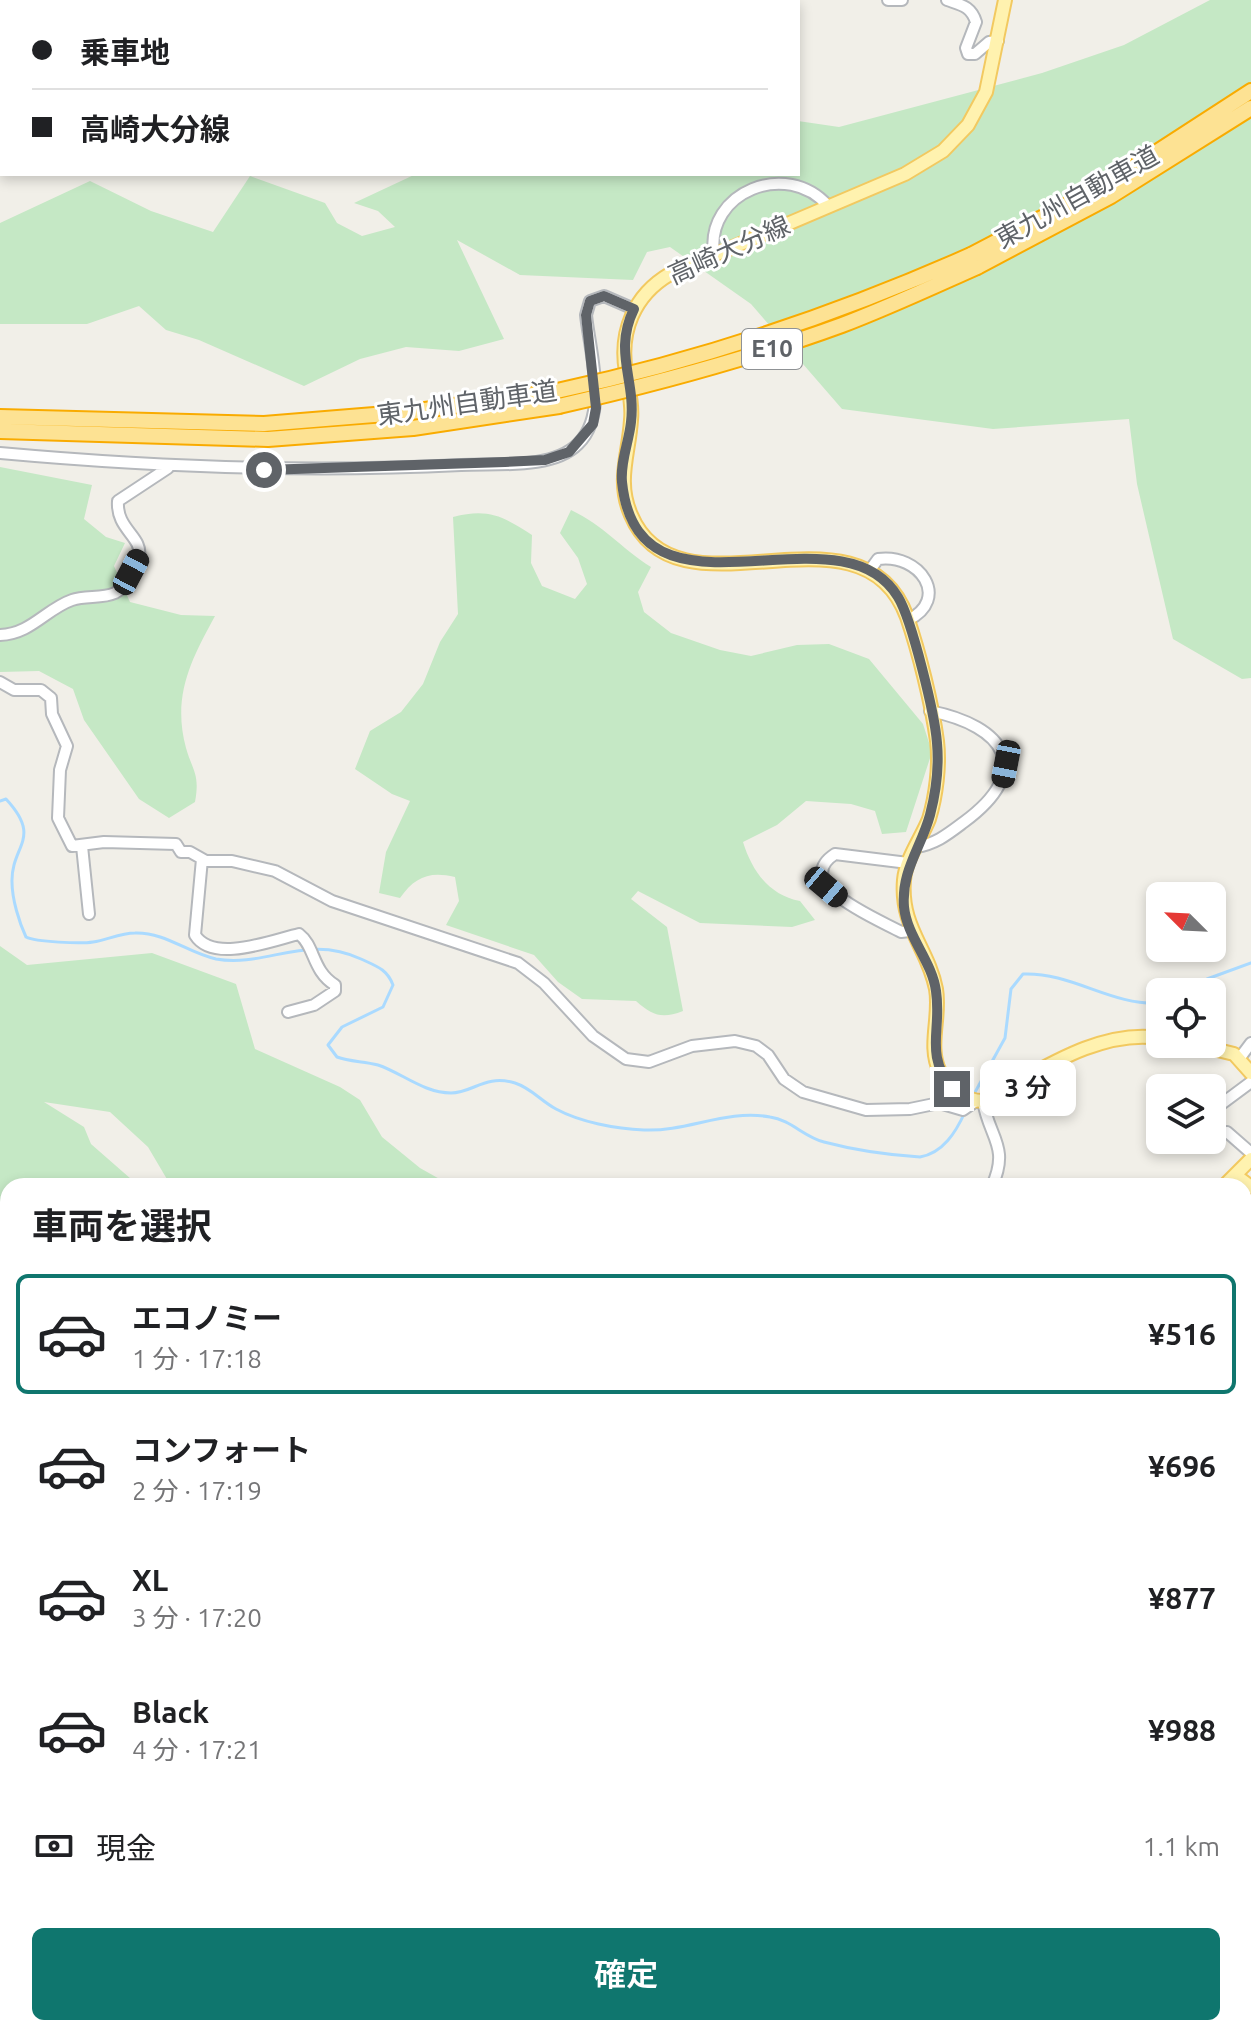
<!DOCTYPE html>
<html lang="ja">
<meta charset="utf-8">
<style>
body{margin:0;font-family:Ubuntu,"Noto Sans JP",sans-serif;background:#f6f6f6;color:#202124;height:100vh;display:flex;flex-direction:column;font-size:30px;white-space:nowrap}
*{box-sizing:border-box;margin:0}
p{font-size:26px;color:#757577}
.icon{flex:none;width:44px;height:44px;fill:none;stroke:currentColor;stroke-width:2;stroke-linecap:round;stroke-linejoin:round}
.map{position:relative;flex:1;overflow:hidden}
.panel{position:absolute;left:0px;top:1178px;width:1252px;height:858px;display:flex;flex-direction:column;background:#fff;border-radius:24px 24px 0 0;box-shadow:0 4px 12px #0003}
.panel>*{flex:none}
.top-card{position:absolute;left:0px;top:0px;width:800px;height:176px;box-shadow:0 4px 12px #0003;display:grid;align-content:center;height:176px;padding:0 32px;background:#fff}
.needle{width:52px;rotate:294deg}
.tools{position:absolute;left:1146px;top:882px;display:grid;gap:16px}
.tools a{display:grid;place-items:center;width:80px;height:80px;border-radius:12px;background:#fff;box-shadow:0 4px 12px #0003;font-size:40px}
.end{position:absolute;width:36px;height:36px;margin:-18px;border:10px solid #5f6368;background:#fff;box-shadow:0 0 0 4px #fff}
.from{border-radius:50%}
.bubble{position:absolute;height:56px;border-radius:12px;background:#fff;box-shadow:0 4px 12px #0003;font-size:26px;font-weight:600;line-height:56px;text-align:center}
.car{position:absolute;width:24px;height:48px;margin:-24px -12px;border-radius:10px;box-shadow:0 0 6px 2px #0007;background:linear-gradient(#222 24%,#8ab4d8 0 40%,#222 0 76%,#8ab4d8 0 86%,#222 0)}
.top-card b{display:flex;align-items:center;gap:28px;height:76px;font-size:30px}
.top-card b+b{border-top:2px solid #e0e0e0}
.top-card i{width:20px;height:20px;background:#202124}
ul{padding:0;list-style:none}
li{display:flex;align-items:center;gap:24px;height:120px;margin:0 16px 12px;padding:0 16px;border:4px solid transparent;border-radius:12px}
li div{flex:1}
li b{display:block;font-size:30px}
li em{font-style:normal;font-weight:600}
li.active{border-color:#0f766e}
li>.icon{width:72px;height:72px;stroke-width:1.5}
h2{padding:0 32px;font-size:36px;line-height:96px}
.pay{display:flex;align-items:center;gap:20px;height:88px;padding:0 32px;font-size:30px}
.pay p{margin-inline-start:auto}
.primary-button{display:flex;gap:16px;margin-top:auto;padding:16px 32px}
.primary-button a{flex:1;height:92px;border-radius:12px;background:#0f766e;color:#fff;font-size:32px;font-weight:600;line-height:92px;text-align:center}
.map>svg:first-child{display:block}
.green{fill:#c5e8c5}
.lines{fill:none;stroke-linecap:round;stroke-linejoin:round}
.stream{stroke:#aadaff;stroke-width:3}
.river{stroke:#aadaff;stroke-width:16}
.minor-casing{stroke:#b5b8bc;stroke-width:14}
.major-casing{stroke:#f2c960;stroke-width:16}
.highway-casing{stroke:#f9ab00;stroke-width:18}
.minor{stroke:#fff;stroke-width:10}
.major{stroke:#fff2af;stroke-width:12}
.highway{stroke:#fde293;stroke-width:14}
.highway-bridge-casing{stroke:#f9ab00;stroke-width:18;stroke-linecap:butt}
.highway-bridge{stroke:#fde293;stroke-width:14}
.route{stroke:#5f6368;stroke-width:10}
.labels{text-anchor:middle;stroke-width:6;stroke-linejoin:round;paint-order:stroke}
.shield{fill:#fff;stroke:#8f9295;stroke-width:2}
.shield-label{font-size:24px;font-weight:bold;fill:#5f6368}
.street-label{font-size:26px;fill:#5f6368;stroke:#fff}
</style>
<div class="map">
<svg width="1251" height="2035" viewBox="0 0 1251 2035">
<rect width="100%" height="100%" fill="#f1efe8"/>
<path class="green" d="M1210,0H1251V678L1242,679L1173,639L1137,484L1129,419L993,429L842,409L751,304L670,247L647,252L633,280L520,275L457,240L504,339L459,351L406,347L360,359L304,386L199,340L166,330L139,306L87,324H0V223L90,181L151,211L213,232L250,176L325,203L337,223L362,236L395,227L378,211L354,203L416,174H798V121L839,127L1042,73L1124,45Z
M0,467L92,485L84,519L106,537L125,543L114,566L130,602L181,615L215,616C191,660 172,696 186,748C193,772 200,774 195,802L169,818L139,799L84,720L73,689L39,671L0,672Z
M571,510C603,525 621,548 651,567L638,592L644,612L671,633L720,650L751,656L797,645L829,644L869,659L923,724L932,752L906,832L882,834L875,811L851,804L806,801L777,825L743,842C752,871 769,895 800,901L815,920L792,927L700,923L638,891L631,899L667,927L683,1011C662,1019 653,1016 636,1001L582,999L558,982L534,955L446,925L459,901L455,877C429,871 415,877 400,898L379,893L386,852L410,801L392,794L355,769L370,731L401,712L423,684L440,642L458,614L453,517C488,508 503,516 532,535L531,563L542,586L575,599L587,584L578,558L560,533Z
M0,946L27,965L152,953L236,984L255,1049L340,1087L360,1100L382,1137L420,1168L452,1186H171L148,1147L110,1112L44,1102L84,1127L91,1144L139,1186H8V1266L0,1261Z
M0,1455L8,1456V2028H510L520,2035H0Z
M1251,1462V1555L1244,1562V1473Z"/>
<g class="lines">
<path class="stream" d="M0,801L6,799C43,839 11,845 12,882C12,899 19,922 26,937C36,942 81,944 93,942C107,940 120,933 135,933C165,932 188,953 216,959C266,968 306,933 361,959C376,966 387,969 393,985L383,1007L342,1027L328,1045L337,1057C350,1062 364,1061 378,1065C402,1073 424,1093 451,1093C473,1093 485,1074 515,1083C531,1088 541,1101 556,1109C580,1122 616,1129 644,1130C687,1132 726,1109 770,1117C791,1120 804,1137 824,1142C854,1150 889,1155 920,1157C943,1153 956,1132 965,1112
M1189,992L1207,979L1251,963
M974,1094L1005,1038L1011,989L1023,974C1072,972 1111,1006 1160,1003
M741,2028L750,2035"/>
<path class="river" d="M1107,2035L1117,2028"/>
<defs>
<path id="minor" d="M43,0L44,2
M225,0L235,2
M888,0H902
M947,0C961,5 971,6 976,22L966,48L968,54H975L989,42L998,41
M84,2L86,0
M414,2L418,0
M0,118L2,119
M714,254C705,192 787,159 828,206
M0,453C154,467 306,473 461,465C496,463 552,470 578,444C609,414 590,353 586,315L590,301L604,296L634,309
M870,570L878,559C920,553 951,599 908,620
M0,635C31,634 46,609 72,600C85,595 102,599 115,593C125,588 137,568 139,557C143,536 116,530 118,501L168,468
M0,682L14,690H41L51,698L52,714L67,746L60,770L58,818L72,846L104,842L176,844L181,852H190L206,861H232L275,871L332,901L518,963L544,983L593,1036L626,1059L649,1062L692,1046L735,1041L756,1046L768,1055L784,1079L803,1092L866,1110L910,1109L939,1103L963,1110L976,1101
M82,846L89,914
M916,847C936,844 948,834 964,822C1035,770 1005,726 930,711
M202,859L195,935C213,964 273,940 299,934C315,946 312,971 335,985V991L314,1005L288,1012
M908,863L835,854C789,884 880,920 901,932L910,931
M1239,1059L1251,1043
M983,1101C989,1138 1010,1146 992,1186
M1212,1111L1251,1082
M1227,1132L1251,1153
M1244,1423L1251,1411
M929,2035L931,2028"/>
<path id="major" d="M1005,0L986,92L968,125L943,151L905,174L670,274C634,295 619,332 626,372C628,387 633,404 631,420C629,454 616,481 631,515C678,627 861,492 907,617C919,652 932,704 937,741C940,765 936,796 929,819C921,839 906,858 904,880C900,927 928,948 936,989C941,1017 927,1046 940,1072C947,1088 965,1101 983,1101C1035,1074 1098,1028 1160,1038
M1193,1044L1234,1054L1251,1073
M1235,1175L1251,1187
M1224,1186L1251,1159
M0,1352L8,1354
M908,2035L909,2028"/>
<path id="highway" d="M971,255L1109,183L1251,91
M977,267L1111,196L1251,108
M0,417L264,424L411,412L557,391
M0,431L268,439L413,428L559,406"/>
</defs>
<use href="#minor" class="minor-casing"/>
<use href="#major" class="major-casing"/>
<use href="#highway" class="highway-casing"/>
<use href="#minor" class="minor"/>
<use href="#major" class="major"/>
<use href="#highway" class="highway"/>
<defs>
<path id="highway-bridge" d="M557,391C701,360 836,315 971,255
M559,406C655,384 749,359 842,325C887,308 932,287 977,267"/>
</defs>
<use href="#highway-bridge" class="highway-bridge-casing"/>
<use href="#highway-bridge" class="highway-bridge"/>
</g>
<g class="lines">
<path class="route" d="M264,470L505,462L545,460L569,452L593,424L596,408L586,315L590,301L604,296L634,309C613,352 636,380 631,422C629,442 620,462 622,482C638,638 840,500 898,597C912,620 935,715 937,743C939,766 936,792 930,815C921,848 901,871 904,907C907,937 932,961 936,991C942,1031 924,1053 952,1089"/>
</g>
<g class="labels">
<rect class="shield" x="742" y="329" width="60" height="40" rx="6"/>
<g class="shield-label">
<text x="772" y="357">E10</text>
</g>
<g class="street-label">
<text transform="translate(1077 197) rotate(-29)" y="9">東九州自動車道</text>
<text transform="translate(729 250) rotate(-24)" y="9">高崎大分線</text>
<text transform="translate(467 403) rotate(-8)" y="9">東九州自動車道</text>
</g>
</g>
</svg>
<div class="tools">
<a><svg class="needle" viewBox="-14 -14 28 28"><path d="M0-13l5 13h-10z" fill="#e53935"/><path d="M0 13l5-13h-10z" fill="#757577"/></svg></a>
<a><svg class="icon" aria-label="locate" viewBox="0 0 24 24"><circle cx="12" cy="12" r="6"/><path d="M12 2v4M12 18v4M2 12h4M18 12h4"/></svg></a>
<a><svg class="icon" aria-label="layers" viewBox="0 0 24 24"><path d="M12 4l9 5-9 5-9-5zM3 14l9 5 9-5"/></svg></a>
</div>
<i class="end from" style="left:264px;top:470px"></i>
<i class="end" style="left:952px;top:1089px"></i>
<div class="bubble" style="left:980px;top:1060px;width:96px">3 分</div>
<i class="car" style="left:131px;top:572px;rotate:28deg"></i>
<i class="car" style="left:1006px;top:764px;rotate:191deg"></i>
<i class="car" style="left:826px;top:887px;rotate:130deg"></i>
<div class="top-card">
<b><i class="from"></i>乗車地</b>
<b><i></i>高崎大分線</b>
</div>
<section class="panel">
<h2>車両を選択</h2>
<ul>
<li class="active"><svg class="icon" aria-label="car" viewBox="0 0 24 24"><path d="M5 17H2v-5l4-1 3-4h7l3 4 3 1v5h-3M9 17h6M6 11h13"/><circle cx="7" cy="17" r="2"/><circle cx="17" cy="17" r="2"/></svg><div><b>エコノミー</b><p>1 分 · 17:18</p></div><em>¥516</em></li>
<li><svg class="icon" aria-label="car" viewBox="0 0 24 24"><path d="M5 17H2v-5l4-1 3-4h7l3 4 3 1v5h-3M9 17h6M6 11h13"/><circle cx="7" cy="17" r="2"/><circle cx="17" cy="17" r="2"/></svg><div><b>コンフォート</b><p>2 分 · 17:19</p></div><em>¥696</em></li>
<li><svg class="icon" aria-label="car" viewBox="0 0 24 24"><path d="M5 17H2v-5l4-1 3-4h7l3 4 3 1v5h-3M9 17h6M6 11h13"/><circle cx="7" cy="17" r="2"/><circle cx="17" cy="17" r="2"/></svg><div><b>XL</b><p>3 分 · 17:20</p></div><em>¥877</em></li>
<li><svg class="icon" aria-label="car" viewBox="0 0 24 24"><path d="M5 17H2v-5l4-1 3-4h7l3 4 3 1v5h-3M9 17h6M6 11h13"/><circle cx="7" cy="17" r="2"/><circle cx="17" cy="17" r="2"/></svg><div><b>Black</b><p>4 分 · 17:21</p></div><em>¥988</em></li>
</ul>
<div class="pay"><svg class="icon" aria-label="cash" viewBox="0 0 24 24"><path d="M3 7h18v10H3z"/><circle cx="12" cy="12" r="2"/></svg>現金<p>1.1 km</p></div>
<div class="primary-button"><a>確定</a></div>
</section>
</div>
